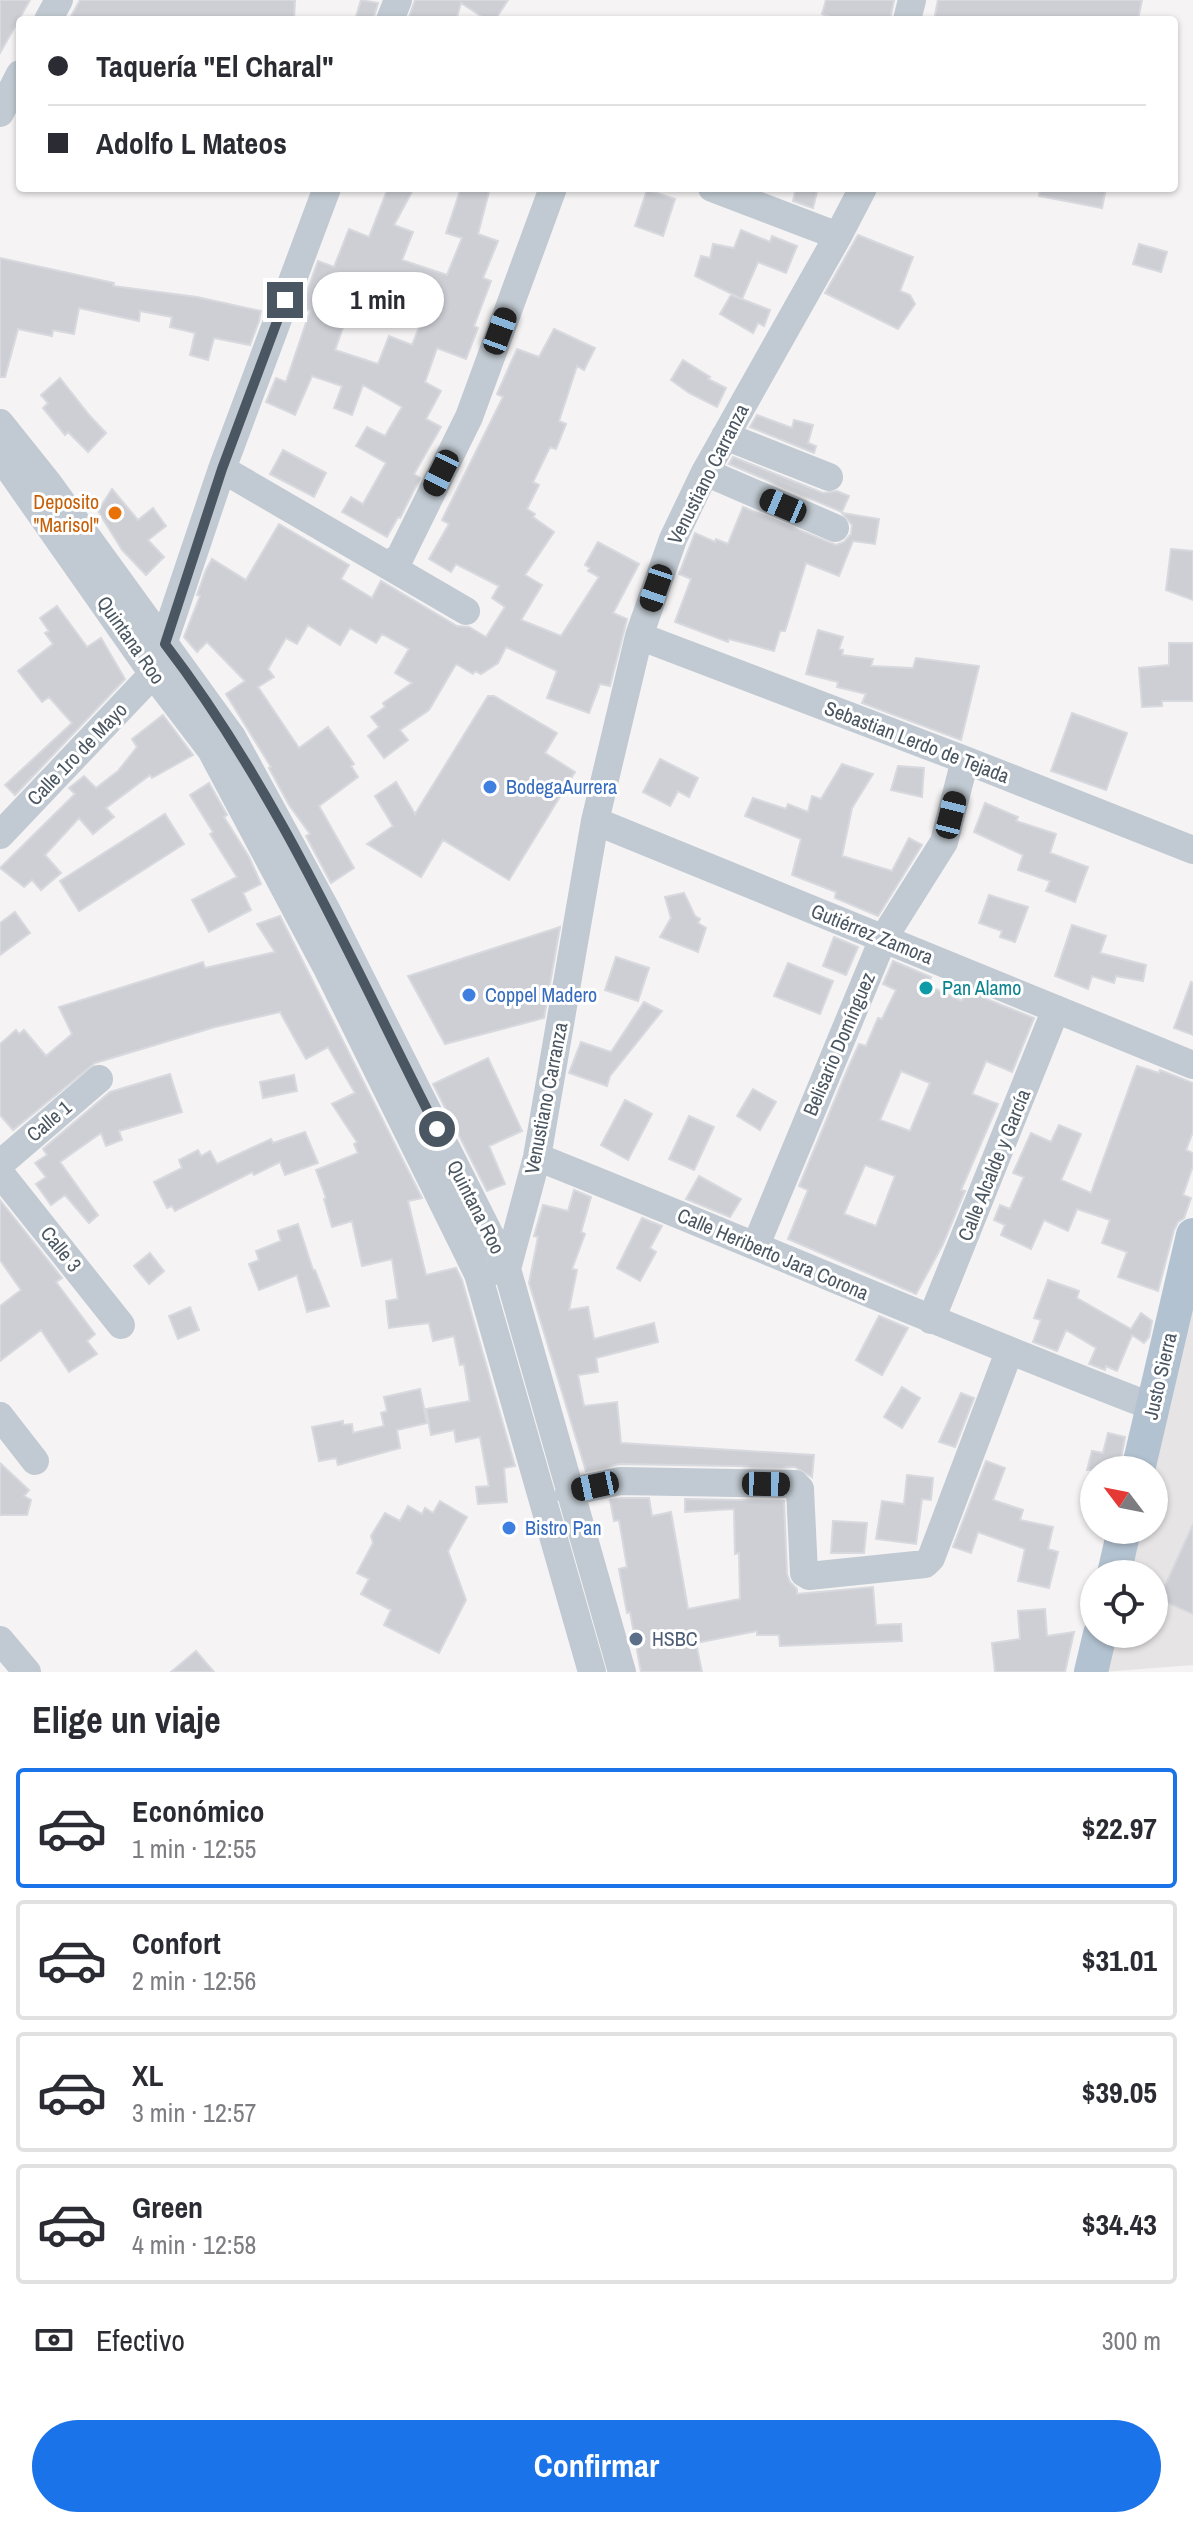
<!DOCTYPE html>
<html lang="es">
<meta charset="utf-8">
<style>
body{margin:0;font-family:"Archivo Narrow",sans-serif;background:#f7f7f7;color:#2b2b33;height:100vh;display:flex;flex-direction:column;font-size:30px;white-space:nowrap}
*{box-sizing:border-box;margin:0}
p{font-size:26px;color:#7c7c81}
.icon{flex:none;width:44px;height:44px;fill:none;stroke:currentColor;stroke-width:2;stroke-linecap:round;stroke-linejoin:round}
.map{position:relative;height:1672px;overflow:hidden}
.details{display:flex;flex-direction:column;background:#fff;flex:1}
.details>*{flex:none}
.hud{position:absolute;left:16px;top:16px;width:1162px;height:176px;border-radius:8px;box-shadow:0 2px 6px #0004;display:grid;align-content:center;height:176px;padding:0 32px;background:#fff}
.needle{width:52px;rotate:302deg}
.controls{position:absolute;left:1080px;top:1456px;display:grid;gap:16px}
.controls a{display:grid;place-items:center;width:88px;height:88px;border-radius:50%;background:#fff;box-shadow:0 2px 6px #0004;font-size:40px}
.end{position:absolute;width:36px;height:36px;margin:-18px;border:10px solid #4a5661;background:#fff;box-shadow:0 0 0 4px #fff}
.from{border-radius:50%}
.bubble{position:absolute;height:56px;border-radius:28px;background:#fff;box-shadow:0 2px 6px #0004;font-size:26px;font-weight:700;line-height:56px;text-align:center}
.car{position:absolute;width:24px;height:48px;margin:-24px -12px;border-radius:10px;box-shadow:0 0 6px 2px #0007;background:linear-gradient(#222 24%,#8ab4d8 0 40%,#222 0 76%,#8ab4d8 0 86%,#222 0)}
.hud b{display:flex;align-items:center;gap:28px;height:76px;font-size:30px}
.hud b+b{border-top:2px solid #e1e1e2}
.hud i{width:20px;height:20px;background:#2b2b33}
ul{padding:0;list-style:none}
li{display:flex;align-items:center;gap:24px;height:120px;margin:0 16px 12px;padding:0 16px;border:4px solid #e1e1e2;border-radius:8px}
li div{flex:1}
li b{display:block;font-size:30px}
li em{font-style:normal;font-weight:700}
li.selected{border-color:#1a73e8}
li>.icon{width:72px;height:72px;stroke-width:1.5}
h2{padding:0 32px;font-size:36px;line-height:96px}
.pay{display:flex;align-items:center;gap:20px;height:88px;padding:0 32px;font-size:30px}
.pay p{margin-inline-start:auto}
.primary-button{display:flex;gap:16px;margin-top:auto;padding:16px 32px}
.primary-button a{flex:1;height:92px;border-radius:48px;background:#1a73e8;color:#fff;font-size:32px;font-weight:700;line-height:92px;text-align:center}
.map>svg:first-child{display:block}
.education{fill:#e6e4e5}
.building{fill:#cdcfd5;stroke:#d7d9de;stroke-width:2;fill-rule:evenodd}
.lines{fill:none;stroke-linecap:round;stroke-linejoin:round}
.minor{stroke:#c1cad2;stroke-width:28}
.major{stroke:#b3c2d1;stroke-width:34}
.route{stroke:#4a5661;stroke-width:10}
.food-dot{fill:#e8710a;stroke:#fff;stroke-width:3}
.shop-dot{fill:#3f7fe0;stroke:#fff;stroke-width:3}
.culture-dot{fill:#0f9aa8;stroke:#fff;stroke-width:3}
.service-dot{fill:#5c6f8a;stroke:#fff;stroke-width:3}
.labels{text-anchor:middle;stroke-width:6;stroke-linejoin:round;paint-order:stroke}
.street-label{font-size:20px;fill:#4a5661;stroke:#fff}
.food-label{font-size:20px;fill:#c56008;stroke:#fff;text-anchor:end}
.shop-label{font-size:20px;fill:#366cbe;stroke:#fff;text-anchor:start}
.culture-label{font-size:20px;fill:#0d838f;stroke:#fff;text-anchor:start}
.service-label{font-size:20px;fill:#4e5e75;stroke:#fff;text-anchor:start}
</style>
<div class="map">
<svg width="1193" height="1672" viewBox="0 0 1193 1672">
<rect width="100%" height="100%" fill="#f5f3f3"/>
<path class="education" d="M1193,1293V1665L1102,1672L1111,1634H1154V1574H1125L1136,1530H1154V1470Z"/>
<path class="building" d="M0,0H30L0,53Z
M80,0H295L294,20H69Z
M361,0L378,3L373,20H355Z
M415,0H508L495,20H487L461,3L456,20H408Z
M826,0H894L890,20H839L822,14Z
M938,0H1142L1138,20H934Z
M388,188H414L394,225L413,232L402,260L447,275L462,238L446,233L461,188H490L478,234L498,241L483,278L491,281L474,326L478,328L466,359L437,348L425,382L441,391L426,419L441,427L414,474L420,478L400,518L398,517L387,537L342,512L351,497L363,504L386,463L356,446L367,427L385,436L402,407L363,385L352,415L334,408L342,386L312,376L295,415L266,402L276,378L286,382L310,311L301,308L318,261L334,267L349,229L369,237ZM359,282L427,307L412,345L389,336L378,364L335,350Z
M796,188H818L813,208L793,201Z
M1040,188H1106L1102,208L1039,196Z
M647,190L675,199L663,236L635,226Z
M741,230L770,242L772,236L797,246L786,273L758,262L742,299L695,276L701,256L710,258L713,244L734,248Z
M858,235L913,257L900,291L910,295L915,304L898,329L825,293Z
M1139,244L1167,252L1161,272L1133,264Z
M0,258L114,283L113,286L197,297L261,311L259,321L250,345L214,338L208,360L190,355L195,333L170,327L172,317L140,311L139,321L79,308L74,334L53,330L52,336L18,329L5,377H0Z
M731,295L770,310L764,326L758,323L753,333L720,314Z
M554,329L595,348L584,370L577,366L559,421L566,424L556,449L550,447L533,482L539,485L527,509L535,514L533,517L554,532L525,575L542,585L521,620L561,636L599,577L588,571L590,568L585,565L598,542L639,564L613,613L627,619L610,686L600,684L589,713L547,698L557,671L506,647L498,663L481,674L475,671L473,674L456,664L429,710L400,730L408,740L384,758L368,736L379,727L371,717L385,707L383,703L412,683L395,673L409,649L382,634L376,643L350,628L340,645L308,625L297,644L286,638L268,669L274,677L258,687L299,748L328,727L354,764L351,766L358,777L319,806L354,868L331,883L306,836L310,834L289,805L269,768L271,767L226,694L245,681L207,642L197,652L184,637L200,596L197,595L206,570L212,559L246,580L279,524L349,565L341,579L372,598L381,581L457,626L469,627L486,637L505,607L492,598L499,586L456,564L451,572L429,559L449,524L442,520L503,397L497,394L517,349L539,357Z
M683,360L710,377L708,379L726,388L717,407L689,393L671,380Z
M60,378L90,416L106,433L88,452L68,432L65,435L43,408L48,403L41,395Z
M757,415L792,428L794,420L813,425L808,443L816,446L814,453L750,427Z
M283,450L326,473L314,497L270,474Z
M733,457L823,493L837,491L849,496L842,512L729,464Z
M112,489L138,520L153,508L166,526L148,540L164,557L146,575L122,550L98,511Z
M743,507L836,545L844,542L851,534L852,525L842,513L879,519L875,544L853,541L839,576L806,563L785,631H780L774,651L729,639L728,642L675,622L691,579L679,574L695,533L715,542L716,539L728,544Z
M1171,549L1193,551V600L1166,590Z
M57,606L87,647L101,638L125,679L15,795L5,785L72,723L49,697L42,702L18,671L53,644L45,633L49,631L40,618Z
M818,630L843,637L839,649L843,650L842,655L873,659L871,666L913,668L916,658L979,666L961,740L862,703L866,694L837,687L838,682L806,674Z
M1169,643H1193V701H1162V706L1142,707L1139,668L1169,665Z
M488,696H494L557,733L545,753L575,772L509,880L443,840L421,877L367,844L393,826L375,796L396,782L415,814Z
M1072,713L1127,733L1106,790L1051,771Z
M163,715L193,755L152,778L150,775L106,808L114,817L93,834L79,818L45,855L61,873L41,890L32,880L24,887L0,868L75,794L69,788L84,776L96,788L118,771L137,747L132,739Z
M660,759L698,778L689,797L678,791L670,806L643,792Z
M842,764L873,774L852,808L842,856L892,871L909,838L922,845L878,916L835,898L836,892L792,875L801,839L745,816L753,798L786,809L788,804L808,812L812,796L821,799Z
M898,766L924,768L922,797L891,790Z
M209,783L227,815L224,817L249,857L261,884L243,893L251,910L209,932L192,900L237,877L210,834L213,832L190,795Z
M985,803L1018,817L1016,821L1056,834L1050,853L1088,867L1075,902L1046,891L1050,881L1018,870L1023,855L974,832Z
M165,814L184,844L79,911L60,881Z
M684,893L695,916L700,919L698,923L706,928L698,952L660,937L671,918L665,897Z
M989,895L1028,907L1015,942L1000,937L1002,931L979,923Z
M15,912L30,933L0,955V923Z
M280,916L422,1198L408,1201L426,1275L456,1268L462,1280L515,1466L504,1468L507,1502L478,1504L476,1487L489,1486L480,1437L456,1442L454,1430L431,1435L426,1409L470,1401L464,1364L460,1365L454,1336L433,1341L429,1323L389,1328L386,1301L398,1299L392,1259L362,1266L352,1221L332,1227L324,1199L326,1198L316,1170L358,1153L354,1144L357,1142L332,1104L355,1093L328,1047L306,1059L280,1012L215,1027L95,1063L13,1130L0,1115V1044L16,1030L19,1034L24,1030L46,1056L72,1034L59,1007L203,962L205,968L275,952L257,924Z
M1072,925L1106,936L1100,953L1146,965L1143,981L1116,976L1114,983L1092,976L1088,989L1055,976Z
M560,927L544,1018L445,1044L408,976Z
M834,937L858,947L846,975L823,966Z
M616,957L649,968L638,1001L605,990Z
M893,961L931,977L927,985L962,1001L967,991L1034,1018L1012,1072L986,1061L972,1094L998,1104L961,1190L965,1191L943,1244L916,1294L788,1239L808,1190L799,1186L846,1073L859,1044L866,1046L878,1018L882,1019L896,990L883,984ZM901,1071L930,1083L910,1131L880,1120ZM865,1165L895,1176L876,1226L844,1214Z
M788,963L833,981L820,1014L774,996Z
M1191,982L1193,983V1035L1174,1028Z
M644,1002L662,1011L610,1076L607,1086L569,1073L581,1042L611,1052Z
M488,1058L522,1131L489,1146L505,1184L487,1191L433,1084Z
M1137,1066L1159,1073L1160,1070L1193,1083V1132L1186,1150L1193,1153V1166L1183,1195L1191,1198L1184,1218L1178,1222L1174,1230L1158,1291L1118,1277L1127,1252L1102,1243L1110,1220L1077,1209L1068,1231L1044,1220L1031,1249L1001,1235L1005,1225L994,1220L1000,1205L1010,1209L1024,1177L1013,1173L1031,1133L1051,1142L1059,1125L1081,1134L1061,1180L1091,1193Z
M170,1074L182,1112L119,1131L122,1140L106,1146L101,1133L60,1162L98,1215L89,1223L65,1195L51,1205L36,1184L46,1177L35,1163L47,1155L43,1149L110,1092Z
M294,1075L297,1091L263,1098L260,1082Z
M753,1089L776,1102L760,1130L737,1116Z
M625,1100L652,1114L628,1160L601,1145Z
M689,1116L714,1127L694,1170L669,1159Z
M305,1132L318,1163L285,1175L280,1162L254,1175L252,1172L175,1211L172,1206L167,1208L154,1182L182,1168L179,1160L198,1150L201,1156L210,1151L217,1164L271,1139L273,1143Z
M699,1176L741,1199L730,1217L686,1199Z
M574,1190L591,1197L581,1232L585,1234L572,1269L577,1270L569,1310L588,1307L594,1339L654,1323L658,1342L596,1358L598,1372L578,1375L584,1406L617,1402L621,1443L814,1455L812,1477L795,1467L620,1464L586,1471L529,1283L538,1237L534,1236L543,1205L568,1211Z
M0,1200L62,1278L56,1282L95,1334L87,1341L97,1354L69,1372L41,1330L0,1361V1306L21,1290L0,1260Z
M642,1218L662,1226L650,1248L656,1252L640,1281L617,1268Z
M298,1224L313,1270H315L329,1306L307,1312L297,1275L259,1290L249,1264L259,1260L256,1251L281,1241L278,1231Z
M150,1253L164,1271L149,1284L134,1266Z
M1048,1280L1079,1291L1077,1298L1131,1329L1141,1313L1152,1321L1149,1337L1144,1343L1132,1335L1117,1371L1106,1366L1105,1370L1089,1364L1096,1348L1066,1330L1057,1351L1033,1342L1041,1320L1034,1318Z
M190,1307L199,1330L178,1339L169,1316Z
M879,1316L908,1328L882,1375L856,1360Z
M902,1387L920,1398L902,1428L884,1417Z
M420,1389L427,1423L397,1430L400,1448L338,1465L336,1458L319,1461L312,1427L343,1421V1425L352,1424L353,1433L384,1426L381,1413L387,1411L384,1397Z
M961,1393L974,1398L955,1447L939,1442Z
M1108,1433L1125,1437L1119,1470H1087L1092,1451L1103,1453Z
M986,1461L1005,1468L993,1500L1023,1510L1020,1520L1053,1527L1048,1549L1058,1552L1049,1588L1018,1581L1025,1549L978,1532L971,1553L953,1547Z
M0,1463L29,1490L24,1496L31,1500L27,1515H0Z
M907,1475L933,1478L931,1500L922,1499L916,1544L876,1539L882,1501L904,1504Z
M622,1498H649L652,1516L671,1512L688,1609L740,1599L739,1553L735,1554L734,1509L685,1512V1499L784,1501L787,1574L790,1582L797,1589V1594L873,1587L876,1625L901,1624L902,1641L780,1646L779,1635H757V1631L696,1643L702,1672H641L630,1612L627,1613L619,1569L627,1567L619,1520L614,1521L610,1500Z
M440,1501L467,1517L448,1551L466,1600L439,1653L384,1625L391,1610L361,1594L369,1579L357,1573L373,1543L371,1536L385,1513L400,1521L408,1506L422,1514L425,1508L433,1513Z
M833,1521L867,1523L864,1553H831Z
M1193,1524V1614L1159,1599Z
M1045,1609L1047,1636L1074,1632L1065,1672H995L992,1643L1020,1639L1018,1611Z
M196,1651L214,1672H171Z"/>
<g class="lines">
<path class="minor" d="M48,20L59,0
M390,20L398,0
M907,20L912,0
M0,113L20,74
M712,188L838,236
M0,423L48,483L232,737L328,913L507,1269L622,1672
M725,436L829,477
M0,456L153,674L211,750L328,970L478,1274L592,1672
M222,469L466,611
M705,472L835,528
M388,565L400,557L469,417L553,188
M639,636L965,760L1193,850
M595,821L1193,1065
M0,835L153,674L222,469L327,188
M537,1157C743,1239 946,1328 1153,1407
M0,1164L99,1079
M0,1173L121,1325
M756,1245L883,939L944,842L965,760
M499,1271L507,1269L537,1157L595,821L639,636L673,539L705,472L838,236L863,188
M931,1320L1056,1009
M0,1416L35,1461
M569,1492L620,1481L795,1484L800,1489L804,1573L809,1576L925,1564L931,1558L1009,1352
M0,1640L27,1672"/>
<path class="major" d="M1138,1470L1193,1235
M1114,1574L1124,1530
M1091,1672L1100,1634"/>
</g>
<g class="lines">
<path class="route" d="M285,300L222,469L165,644C278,791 353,965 437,1129"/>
</g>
<circle class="food-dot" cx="115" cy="513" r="8"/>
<g class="shop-dot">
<circle cx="490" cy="787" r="8"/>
<circle cx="469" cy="995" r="8"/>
<circle cx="509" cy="1528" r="8"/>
</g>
<circle class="culture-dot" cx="926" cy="988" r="8"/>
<circle class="service-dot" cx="636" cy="1639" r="8"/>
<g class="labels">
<g class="street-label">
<text transform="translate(708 474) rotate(-63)" y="7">Venustiano Carranza</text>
<text transform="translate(131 640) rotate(55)" y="7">Quintana Roo</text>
<text transform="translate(917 742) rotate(21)" y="7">Sebastian Lerdo de Tejada</text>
<text transform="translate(77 754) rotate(-46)" y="7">Calle 1ro de Mayo</text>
<text transform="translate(872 934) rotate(22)" y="7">Gutiérrez Zamora</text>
<text transform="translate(839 1044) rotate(-67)" y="7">Belisario Domínguez</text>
<text transform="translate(546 1098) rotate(-79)" y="7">Venustiano Carranza</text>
<text transform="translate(49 1121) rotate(-40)" y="7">Calle 1</text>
<text transform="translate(994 1165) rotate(-68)" y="7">Calle Alcalde y García</text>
<text transform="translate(476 1207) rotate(63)" y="7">Quintana Roo</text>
<text transform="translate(61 1249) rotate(51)" y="7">Calle 3</text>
<text transform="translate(773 1254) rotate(23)" y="7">Calle Heriberto Jara Corona</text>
<text transform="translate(1160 1376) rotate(-77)" y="7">Justo Sierra</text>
</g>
<g class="food-label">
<text x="99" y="509">Deposito<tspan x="99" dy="23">"Marisol"</tspan></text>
</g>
<g class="shop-label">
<text x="506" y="794">BodegaAurrera</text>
<text x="485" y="1002">Coppel Madero</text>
<text x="525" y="1535">Bistro Pan</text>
</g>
<g class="culture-label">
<text x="942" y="995">Pan Alamo</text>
</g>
<g class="service-label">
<text x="652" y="1646">HSBC</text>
</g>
</g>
</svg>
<div class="controls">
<a><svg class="needle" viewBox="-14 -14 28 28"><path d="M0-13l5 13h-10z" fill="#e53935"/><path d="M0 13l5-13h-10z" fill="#7c7c81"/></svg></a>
<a><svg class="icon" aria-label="locate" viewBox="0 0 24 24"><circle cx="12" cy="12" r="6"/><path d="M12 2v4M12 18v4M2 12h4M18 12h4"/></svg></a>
</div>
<i class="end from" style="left:437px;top:1129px"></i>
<i class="end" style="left:285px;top:300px"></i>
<div class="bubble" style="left:312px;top:272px;width:132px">1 min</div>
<i class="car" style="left:500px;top:331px;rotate:20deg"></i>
<i class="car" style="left:441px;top:473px;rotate:206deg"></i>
<i class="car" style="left:783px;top:506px;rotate:293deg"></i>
<i class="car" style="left:656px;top:588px;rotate:199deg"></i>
<i class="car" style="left:951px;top:815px;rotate:14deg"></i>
<i class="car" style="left:766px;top:1484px;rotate:91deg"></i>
<i class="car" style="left:595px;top:1486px;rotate:258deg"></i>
<div class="hud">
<b><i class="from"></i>Taquería &quot;El Charal&quot;</b>
<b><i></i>Adolfo L Mateos</b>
</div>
</div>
<section class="details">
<h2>Elige un viaje</h2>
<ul>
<li class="selected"><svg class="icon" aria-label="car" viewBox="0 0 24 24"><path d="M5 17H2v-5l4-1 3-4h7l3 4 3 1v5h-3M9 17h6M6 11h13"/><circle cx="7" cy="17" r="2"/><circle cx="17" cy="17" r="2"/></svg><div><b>Económico</b><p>1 min · 12:55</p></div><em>$22.97</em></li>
<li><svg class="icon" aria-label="car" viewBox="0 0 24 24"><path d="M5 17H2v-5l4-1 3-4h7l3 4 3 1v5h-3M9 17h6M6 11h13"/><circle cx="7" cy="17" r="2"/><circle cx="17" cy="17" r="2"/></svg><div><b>Confort</b><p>2 min · 12:56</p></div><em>$31.01</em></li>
<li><svg class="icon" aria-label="car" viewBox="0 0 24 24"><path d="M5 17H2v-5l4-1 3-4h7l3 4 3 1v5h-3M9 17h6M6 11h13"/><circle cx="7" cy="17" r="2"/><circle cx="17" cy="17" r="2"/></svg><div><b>XL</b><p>3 min · 12:57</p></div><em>$39.05</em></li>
<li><svg class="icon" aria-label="car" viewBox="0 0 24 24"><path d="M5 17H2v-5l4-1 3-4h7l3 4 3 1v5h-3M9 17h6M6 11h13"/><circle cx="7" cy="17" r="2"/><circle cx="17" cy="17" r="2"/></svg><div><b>Green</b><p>4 min · 12:58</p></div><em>$34.43</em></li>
</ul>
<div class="pay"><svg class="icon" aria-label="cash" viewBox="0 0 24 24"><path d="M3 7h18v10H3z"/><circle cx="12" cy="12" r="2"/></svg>Efectivo<p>300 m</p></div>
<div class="primary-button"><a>Confirmar</a></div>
</section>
